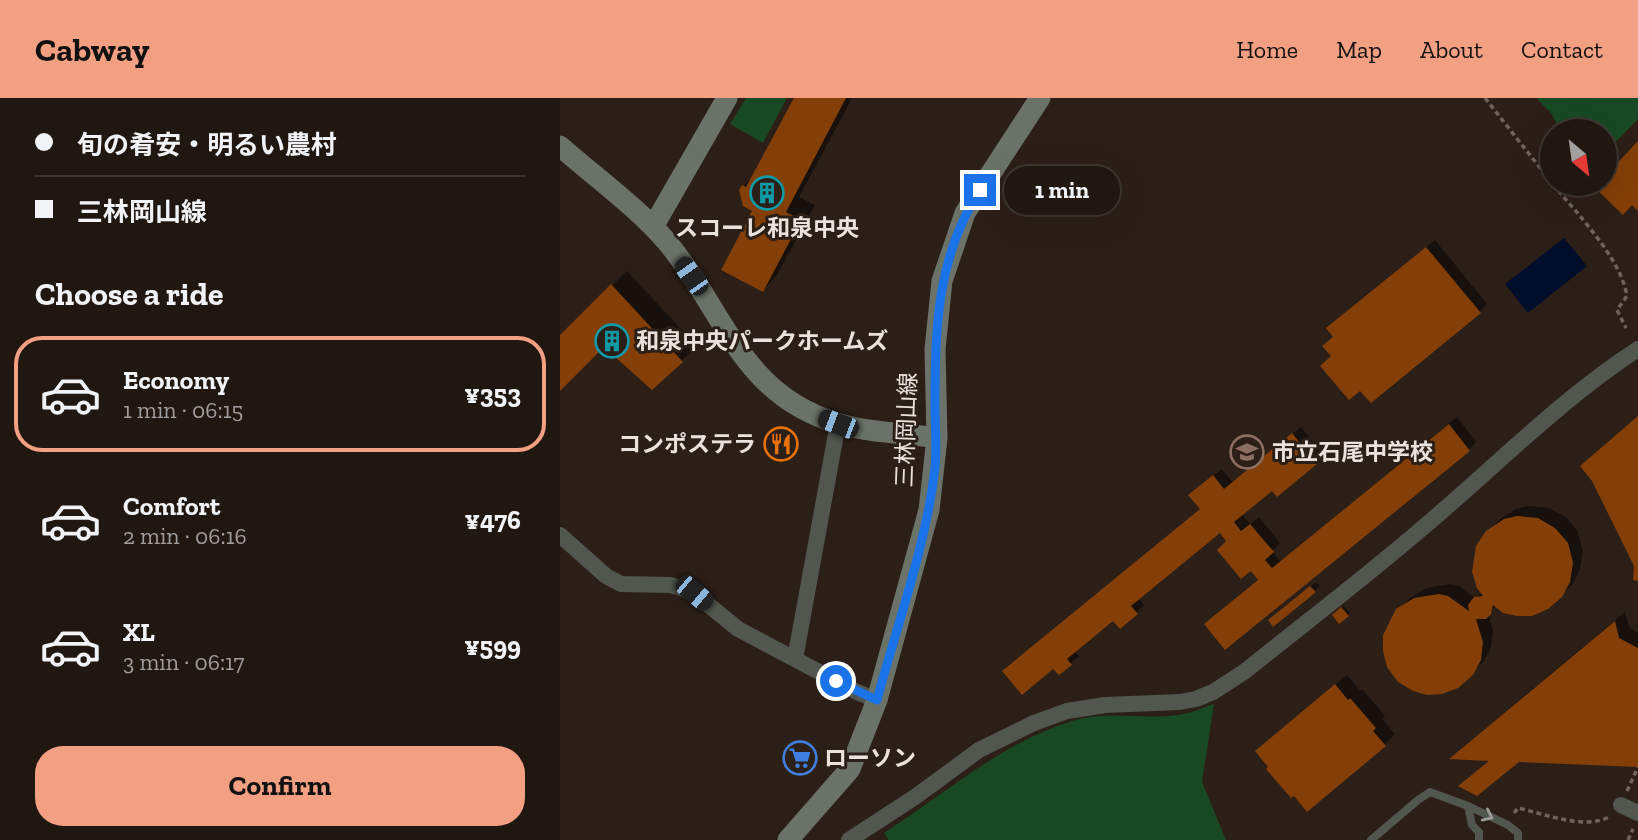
<!DOCTYPE html>
<meta charset="utf-8">
<style>
body{margin:0;font-family:"Zilla Slab","Noto Sans JP",serif;background:#2d241f;color:#f1f3f6;height:100vh;display:flex;flex-direction:column;font-size:26px;white-space:nowrap}
*{box-sizing:border-box;margin:0}
p{font-size:23px;color:#a29f9f}
.icon{flex:none;width:38px;height:38px;fill:none;stroke:currentColor;stroke-width:2;stroke-linecap:round;stroke-linejoin:round}
.map{position:relative;flex:1;overflow:hidden}
.details{display:flex;flex-direction:column;background:#211711;width:560px}
.details>*{flex:none}
.guide{display:grid;align-content:center;height:154px;padding:0 35px;background:#211711}
.needle{width:46px;rotate:151deg}
.buttons{position:absolute;left:980px;top:21px;display:grid;gap:14px}
.buttons a{display:grid;place-items:center;width:77px;height:77px;border-radius:50%;background:#211711;box-shadow:0 7px 28px #0002,0 0 0 2px #3e3631;font-size:35px}
.end{position:absolute;width:32px;height:32px;margin:-16px;border:9px solid #1a73e8;background:#fff;box-shadow:0 0 0 4px #fff}
.from{border-radius:50%}
.bubble{position:absolute;height:49px;border-radius:24px;background:#211711;box-shadow:0 7px 28px #0002,0 0 0 2px #3e3631;font-size:23px;font-weight:700;line-height:49px;text-align:center}
.car{position:absolute;width:21px;height:42px;margin:-21px -10px;border-radius:9px;box-shadow:0 0 5px 2px #0007;background:linear-gradient(#222 24%,#8ab4d8 0 40%,#222 0 76%,#8ab4d8 0 86%,#222 0)}
.guide b{display:flex;align-items:center;gap:24px;height:66px;font-size:26px}
.guide b+b{border-top:2px solid #3e3631}
.guide i{width:18px;height:18px;background:#f1f3f6}
ul{padding:0;list-style:none}
li{display:flex;align-items:center;gap:21px;height:116px;margin:0 14px 10px;padding:0 21px;border:4px solid transparent;border-radius:28px}
li div{flex:1}
li b{display:block;font-size:26px}
li em{font-style:normal;font-weight:700}
li.on{border-color:#f3a082}
li>.icon{width:63px;height:63px;stroke-width:1.5}
h2{padding:0 35px;font-size:32px;line-height:84px}
.cta{display:flex;gap:14px;margin-top:auto;padding:14px 35px}
.cta a{flex:1;height:80px;border-radius:28px;background:#f3a082;color:#111;font-size:28px;font-weight:700;line-height:80px;text-align:center}
header{display:flex;align-items:center;gap:42px;box-sizing:border-box;height:98px;padding:0 35px;background:#f3a082;color:#111}
header strong{font-size:33px}
nav{display:flex;gap:38px;margin-inline-start:auto;font-size:24px}
main{display:flex;flex:1;min-height:0}
.map>svg:first-child{display:block}
.green{fill:#194924}
.water{fill:#000d2b}
.shadow{fill:#0007}
.building{fill:#843f08}
.lines{fill:none;stroke-linecap:round;stroke-linejoin:round}
.path{stroke:#6f635c;stroke-width:3.5;stroke-dasharray:5 3.5;stroke-linecap:butt}
.lane{stroke:#51564f;stroke-width:8}
.street{stroke:#51564f;stroke-width:16}
.secondary{stroke:#6b7268;stroke-width:21}
.oneway{stroke:#9e9c96}
.route{stroke:#1a73e8;stroke-width:9}
.labels{text-anchor:middle;stroke-width:6;stroke-linejoin:round;paint-order:stroke}
.poi-label{font-size:23px;font-weight:bold;fill:#ece2dd;stroke:#2c1f17;text-anchor:start}
.street-label{font-size:23px;fill:#ece2dd;stroke:#2c1f17}
</style>
<header>
<strong>Cabway</strong>
<nav><a>Home</a><a>Map</a><a>About</a><a>Contact</a></nav>
</header>
<main>
<section class="details">
<div class="guide">
<b><i class="from"></i>旬の肴安・明るい農村</b>
<b><i></i>三林岡山線</b>
</div>
<h2>Choose a ride</h2>
<ul>
<li class="on"><svg class="icon" aria-label="car" viewBox="0 0 24 24"><path d="M5 17H2v-5l4-1 3-4h7l3 4 3 1v5h-3M9 17h6M6 11h13"/><circle cx="7" cy="17" r="2"/><circle cx="17" cy="17" r="2"/></svg><div><b>Economy</b><p>1 min · 06:15</p></div><em>¥353</em></li>
<li><svg class="icon" aria-label="car" viewBox="0 0 24 24"><path d="M5 17H2v-5l4-1 3-4h7l3 4 3 1v5h-3M9 17h6M6 11h13"/><circle cx="7" cy="17" r="2"/><circle cx="17" cy="17" r="2"/></svg><div><b>Comfort</b><p>2 min · 06:16</p></div><em>¥476</em></li>
<li><svg class="icon" aria-label="car" viewBox="0 0 24 24"><path d="M5 17H2v-5l4-1 3-4h7l3 4 3 1v5h-3M9 17h6M6 11h13"/><circle cx="7" cy="17" r="2"/><circle cx="17" cy="17" r="2"/></svg><div><b>XL</b><p>3 min · 06:17</p></div><em>¥599</em></li>
</ul>
<div class="cta"><a>Confirm</a></div>
</section>
<div class="map">
<svg width="1078" height="742" viewBox="0 0 1078 742">
<rect width="100%" height="100%" fill="#2c1f17"/>
<path class="green" d="M186,0H227L203,45L170,26Z
M976,0H1078V21L1045,55V33H1001L991,15Z
M654,606L642,684L666,742H329L324,735C386,695 441,645 512,623C547,612 587,623 624,616C634,614 644,609 654,606Z"/>
<path class="water" d="M1004,140L1027,168L968,215L945,186Z"/>
<path class="shadow" d="M236,0H292L239,99L255,107L217,177L203,192L194,113L183,88L196,76Z
M875,142L927,206L919,214L773,258L776,223Z
M67,173L137,248L92,290L44,247L0,239Z
M897,319L916,344L908,352L700,481L660,433L579,500L584,507L576,515L553,521L514,552L519,558L499,575L494,568L641,410L638,390L662,371L673,385L741,329L764,357L717,396L712,390L681,416L690,426L699,419L720,445L712,453L721,464Z
M968,408L989,410L1006,419L1018,434L1023,454L1020,471L1013,486L1001,497L936,508L928,516L933,532L931,550L923,564L911,576L838,512L849,501L866,490L891,486L899,488L915,500L922,494L928,434L939,422L956,411Z
M756,484L760,488L755,493L715,517Z
M784,508L790,515L779,524L774,517Z
M1065,514L1069,529L1078,535V667L933,661L901,651Z
M787,577L800,593L802,591L825,618L822,621L835,636L824,647L708,643Z"/>
<path class="building" d="M234,0H286L226,114L241,122L203,194L161,172L192,113L183,108L179,92L182,87L186,89Z
M1078,43V113L1072,107L1063,117L1034,89L1037,86H1045V78Z
M866,149L921,215L811,305L800,293L789,302L760,268L771,258L762,248L773,239L766,230Z
M51,186L123,264L92,292L44,249L0,293V237Z
M1078,318V483L1073,482L1074,468L1032,383L1020,368Z
M889,326L910,353L665,552L644,526L698,482L691,473L681,481L657,452L666,443L660,435L571,508L578,516L560,531L553,523L507,561L512,567L499,577L493,571L462,597L442,573L640,411L628,397L653,377L664,391L732,335L757,366L717,399L712,393L674,424L681,433L690,426L714,454L705,462L712,470Z
M957,418L978,420L995,430L1008,445L1013,465L1010,484L1002,499L988,511L972,518H957L943,515L933,507L931,516L926,521H916L923,544L921,562L913,577L898,590L882,596L867,597L853,593L838,584L827,569L823,553V537L836,511L854,500L879,496L888,498L909,513L908,507L914,499L923,498L917,490L912,474L916,448L926,433L944,421Z
M750,488L756,494L713,529L708,522Z
M781,509L789,518L779,526L772,517Z
M1055,523L1059,540L1078,550V669L959,664L917,698L898,688L929,663L889,661Z
M775,586L788,602L790,600L816,630L813,633L826,648L747,714L734,698L731,700L706,671L708,669L695,653Z"/>
<g class="lines">
<path class="path" d="M925,0L992,85
M993,86C1017,116 1061,160 1067,198L1057,212L1066,230
M1067,693L1078,669
M954,715L958,710C985,716 1024,732 1049,719
M1068,742L1073,731"/>
<path class="lane" d="M811,742L858,702L870,694L908,708
M919,742V734L912,727L908,708L948,727L958,735V742"/>
<path class="street" d="M0,437L46,478L61,486L111,487L134,495L178,531L297,594L317,602
M235,561L278,325
M1061,707L1078,715
M289,742L355,699L419,652L474,625L507,613L545,607L620,604L636,601L653,594L684,574C745,525 807,478 866,427C936,368 1001,301 1078,251"/>
<path class="secondary" d="M0,48C34,78 78,110 107,144C165,213 180,296 277,325C309,335 344,335 377,340
M93,129L167,0
M228,742L290,671L317,602L369,412L377,340L375,251L382,183L405,115L480,0"/>
</g>
<defs><path id="oneway-chevron" d="M-2-3.5L2.5 0L-2 3.5" fill="none" stroke-width="1.6" stroke-linecap="round" stroke-linejoin="round" transform="scale(1.75)"/></defs>
<use class="oneway" href="#oneway-chevron" transform="translate(928 718) rotate(25)"/>
<g class="lines">
<path class="route" d="M276,583L317,602C337,527 366,448 375,370C377,349 375,328 375,307C375,230 377,158 420,92"/>
</g>
<defs>
<symbol id="building-ring" viewBox="-11 -11 22 22"><circle r="9.5" fill="#2c1f17" stroke="#0f9aa8" stroke-width="1.5"/><path d="M-4-6H4V6H1V3H-1V6H-4ZM-2.5-4.3h1.7v1.8h-1.7ZM.8-4.3h1.7v1.8H.8ZM-2.5-1h1.7V.8h-1.7ZM.8-1h1.7V.8H.8Z" fill="#0f9aa8"/></symbol>
<symbol id="restaurant-ring" viewBox="-11 -11 22 22"><circle r="9.5" fill="#2c1f17" stroke="#e8710a" stroke-width="1.5"/><path d="M-5-6h1v4h1v-4h1v4h1v-4h1v5L-1.5 .5V6h-2V.5L-5-1ZM5-6V6H3V1.5H1.5Q1.5-4 5-6Z" fill="#e8710a"/></symbol>
<symbol id="school-ring" viewBox="-11 -11 22 22"><circle r="9.5" fill="#2c1f17" stroke="#8d6e63" stroke-width="1.5"/><path d="M0-5L7-2L0 1L-7-2ZM-4 1L0 2.5L4 1V4Q0 6-4 4Z" fill="#8d6e63"/></symbol>
<symbol id="supermarket-ring" viewBox="-11 -11 22 22"><circle r="9.5" fill="#2c1f17" stroke="#3f7fe0" stroke-width="1.5"/><path d="M-6-5.5h2.5l.6 2H6L4.5 2H-2.5L-4.4-4H-6ZM-1.5 3.2a1.3 1.3 0 1 0 .1 0ZM3 3.2a1.3 1.3 0 1 0 .1 0Z" fill="#3f7fe0"/></symbol>
</defs>
<g fill-rule="evenodd">
<use href="#building-ring" x="188" y="76" width="38" height="38"/>
<use href="#building-ring" x="33" y="224" width="38" height="38"/>
<use href="#restaurant-ring" x="202" y="327" width="38" height="38"/>
<use href="#school-ring" x="668" y="335" width="38" height="38"/>
<use href="#supermarket-ring" x="221" y="641" width="38" height="38"/>
</g>
<g class="labels">
<g class="poi-label">
<text x="207" y="138" text-anchor="middle">スコーレ和泉中央</text>
<text x="76" y="251">和泉中央パークホームズ</text>
<text x="196" y="354" text-anchor="end">コンポステラ</text>
<text x="712" y="362">市立石尾中学校</text>
<text x="264" y="668">ローソン</text>
</g>
<g class="street-label">
<text transform="translate(346 332) rotate(-88)" y="8">三林岡山線</text>
</g>
</g>
</svg>
<div class="buttons">
<a><svg class="needle" viewBox="-14 -14 28 28"><path d="M0-13l5 13h-10z" fill="#e53935"/><path d="M0 13l5-13h-10z" fill="#a29f9f"/></svg></a>
</div>
<i class="end from" style="left:276px;top:583px"></i>
<i class="end" style="left:420px;top:92px"></i>
<div class="bubble" style="left:444px;top:68px;width:116px">1 min</div>
<i class="car" style="left:131px;top:178px;rotate:325deg"></i>
<i class="car" style="left:278px;top:326px;rotate:291deg"></i>
<i class="car" style="left:134px;top:495px;rotate:130deg"></i>
</div>
</main>
